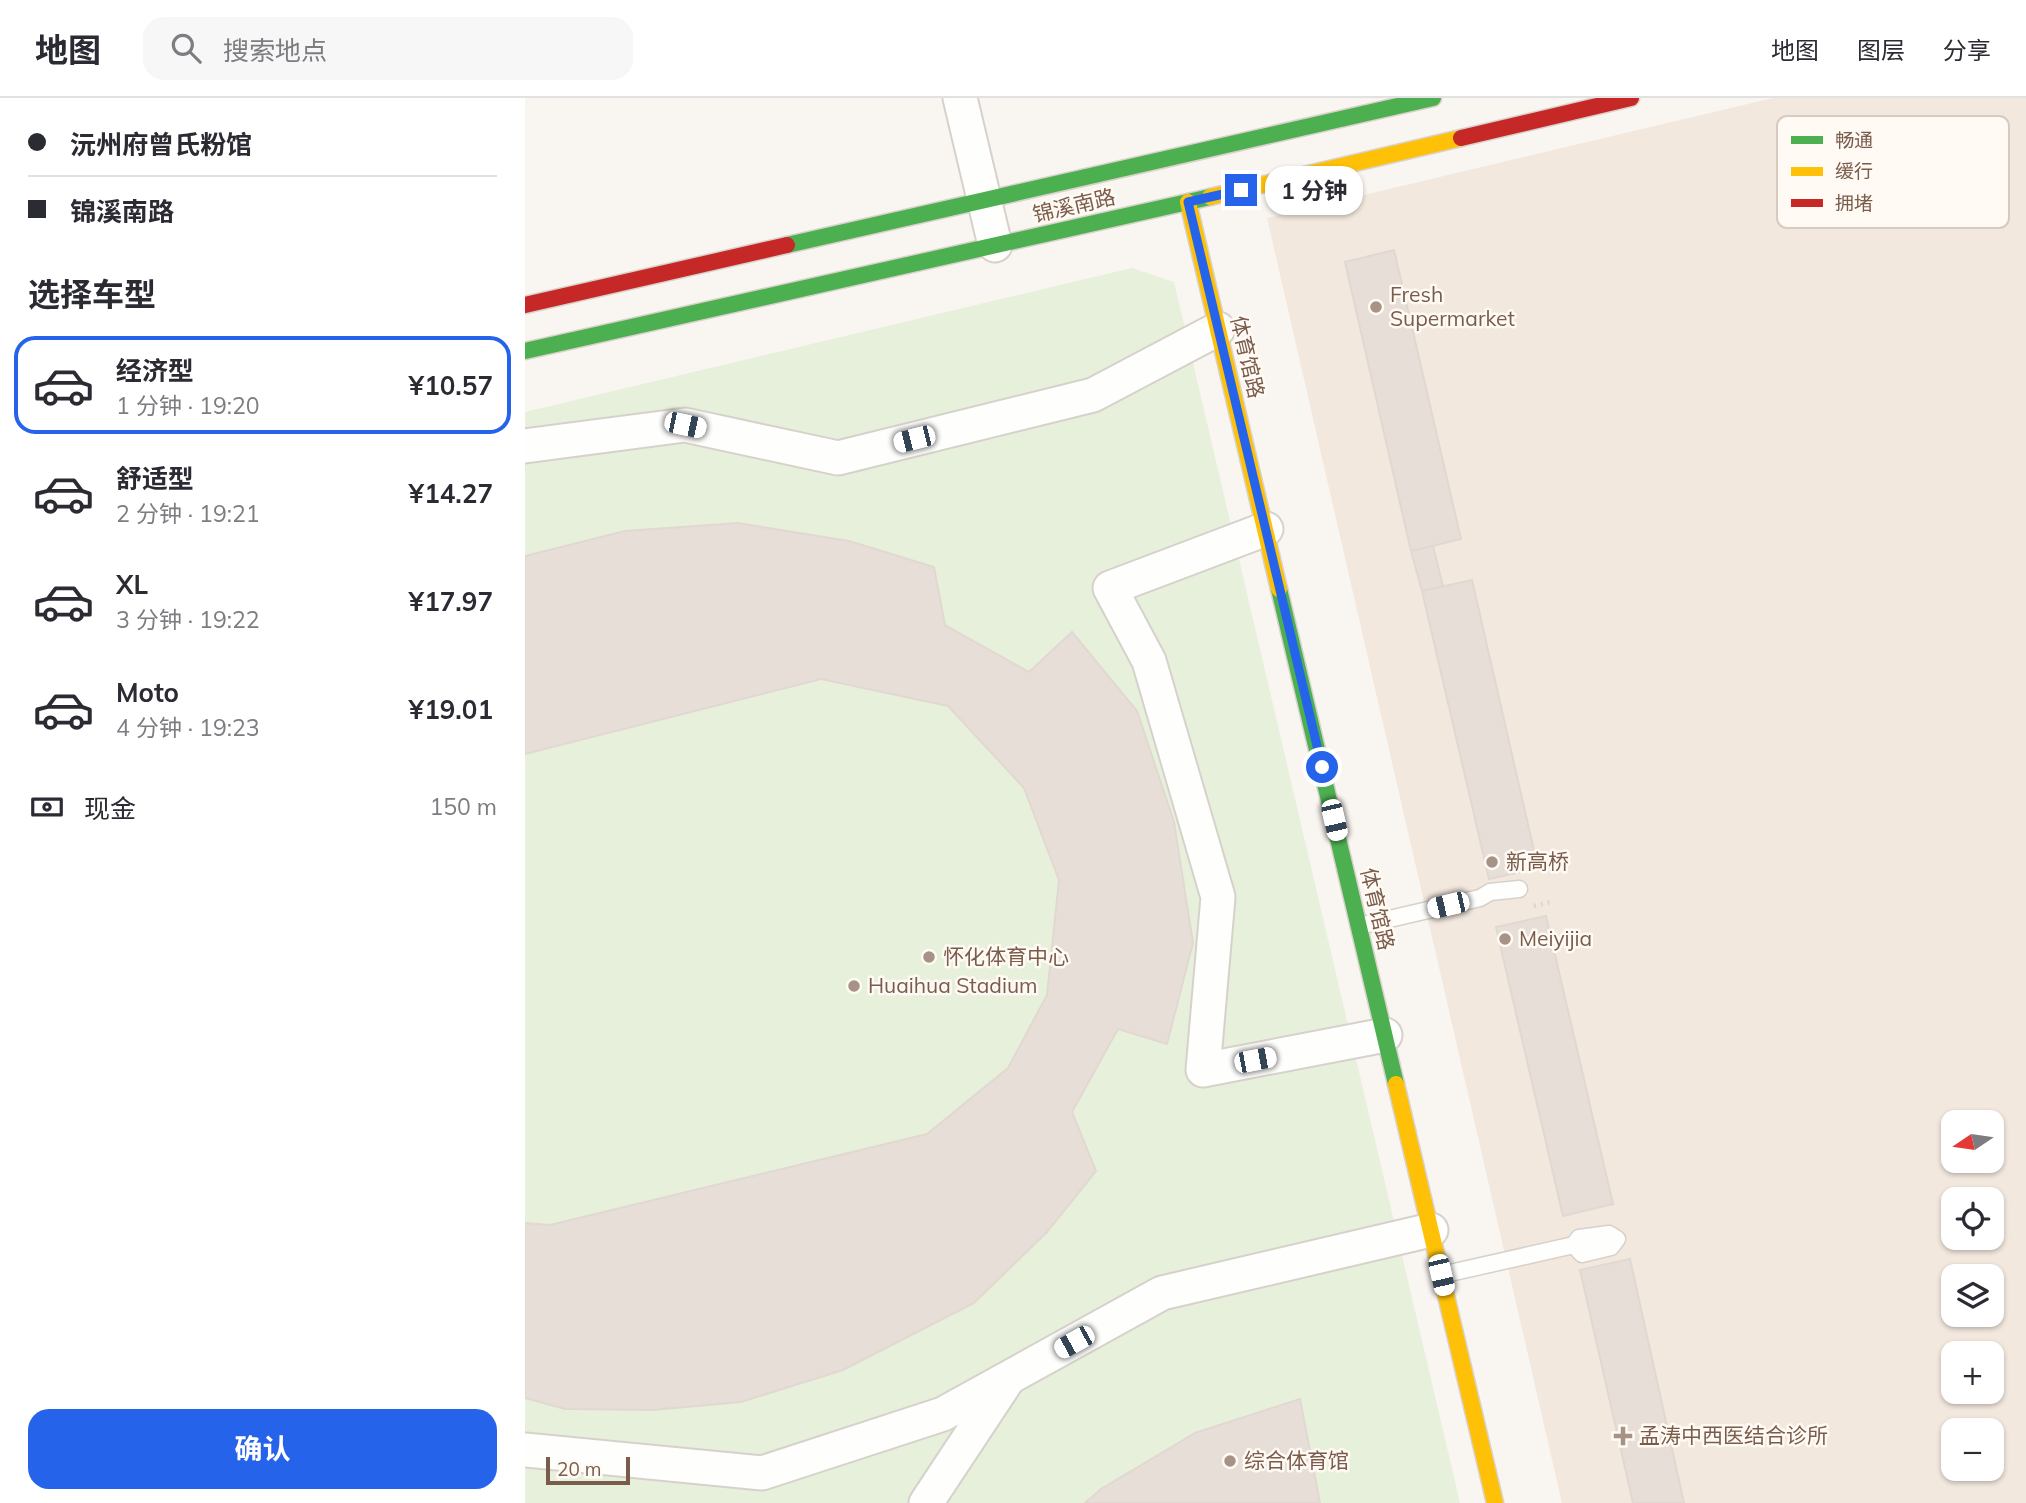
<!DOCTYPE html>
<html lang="zh">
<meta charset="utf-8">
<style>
body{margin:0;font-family:Mulish,"Noto Sans SC",sans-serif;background:#f7f7f7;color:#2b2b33;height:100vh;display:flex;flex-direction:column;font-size:26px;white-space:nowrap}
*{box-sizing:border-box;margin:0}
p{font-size:23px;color:#7c7c81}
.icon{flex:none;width:38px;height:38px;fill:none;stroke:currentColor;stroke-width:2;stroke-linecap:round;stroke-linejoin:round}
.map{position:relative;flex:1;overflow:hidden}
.drawer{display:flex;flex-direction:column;background:#fff;width:525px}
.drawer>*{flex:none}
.guide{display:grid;align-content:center;height:154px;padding:0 28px;background:#fff}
.needle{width:46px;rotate:257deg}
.buttons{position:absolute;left:1416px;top:1012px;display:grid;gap:14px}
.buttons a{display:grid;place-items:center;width:63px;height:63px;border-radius:14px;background:#fff;box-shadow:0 2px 5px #0004;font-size:35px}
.scale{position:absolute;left:21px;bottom:18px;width:84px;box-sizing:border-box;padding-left:7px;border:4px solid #7a5c4d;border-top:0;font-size:19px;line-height:24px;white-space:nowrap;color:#7a5c4d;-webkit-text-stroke:5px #fffaf3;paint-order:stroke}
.end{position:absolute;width:32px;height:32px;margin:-16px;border:9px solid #2563eb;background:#fff;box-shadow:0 0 0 4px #fff}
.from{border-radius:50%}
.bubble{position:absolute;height:49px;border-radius:21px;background:#fff;box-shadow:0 2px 5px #0004;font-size:23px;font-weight:700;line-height:49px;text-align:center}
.car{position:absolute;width:21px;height:42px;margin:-21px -10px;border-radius:9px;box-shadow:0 0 5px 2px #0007;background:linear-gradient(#fff 24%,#345 0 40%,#fff 0 76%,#345 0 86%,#fff 0)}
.guide b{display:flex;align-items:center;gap:24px;height:66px;font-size:26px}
.guide b+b{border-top:2px solid #e1e1e2}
.guide i{width:18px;height:18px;background:#2b2b33}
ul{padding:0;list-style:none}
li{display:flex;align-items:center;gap:21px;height:98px;margin:0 14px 10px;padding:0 14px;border:4px solid transparent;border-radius:21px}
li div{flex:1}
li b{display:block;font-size:26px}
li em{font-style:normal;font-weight:700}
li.current{border-color:#2563eb}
li>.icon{width:63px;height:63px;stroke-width:1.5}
h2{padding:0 28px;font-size:32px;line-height:84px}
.pay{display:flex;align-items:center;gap:18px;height:77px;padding:0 28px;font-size:26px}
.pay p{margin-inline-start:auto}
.primary-button{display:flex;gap:14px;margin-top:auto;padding:14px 28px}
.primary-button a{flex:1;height:80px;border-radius:21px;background:#2563eb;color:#fff;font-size:28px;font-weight:700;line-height:80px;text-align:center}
header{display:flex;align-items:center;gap:42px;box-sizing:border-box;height:98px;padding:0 35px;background:#fff;border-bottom:2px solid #e1e1e2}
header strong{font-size:33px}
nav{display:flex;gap:38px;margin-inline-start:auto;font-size:24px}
.search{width:490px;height:63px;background:#f7f7f7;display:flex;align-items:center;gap:18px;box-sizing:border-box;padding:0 24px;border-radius:21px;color:#7c7c81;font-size:26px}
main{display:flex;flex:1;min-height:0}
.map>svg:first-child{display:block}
.residential{fill:#f2e8de;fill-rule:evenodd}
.green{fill:#e7f0db}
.building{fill:#e6ded7;stroke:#e2d8d2;stroke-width:2}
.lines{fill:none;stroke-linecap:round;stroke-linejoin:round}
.lane-casing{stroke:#d7d1cb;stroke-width:19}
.street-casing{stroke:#d7d1cb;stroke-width:37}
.fast-casing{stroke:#d9d2cb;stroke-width:19}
.slow-casing{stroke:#d9d2cb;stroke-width:19}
.jam-casing{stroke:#d9d2cb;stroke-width:19}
.path{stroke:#dcd5d0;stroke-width:4.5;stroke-dasharray:2 5;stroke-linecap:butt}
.lane{stroke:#fefefd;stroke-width:16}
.street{stroke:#fefefd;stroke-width:33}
.fast{stroke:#4caf50;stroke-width:16}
.slow{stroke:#ffc107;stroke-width:16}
.jam{stroke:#c62828;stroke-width:16}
.route{stroke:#2563eb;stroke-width:9}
.poi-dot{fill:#a69286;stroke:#fffaf3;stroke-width:2.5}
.labels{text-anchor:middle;stroke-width:5;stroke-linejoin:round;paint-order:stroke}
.street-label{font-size:21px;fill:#7a5c4d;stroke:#fffaf3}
.poi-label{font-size:21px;fill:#7a5c4d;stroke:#fffaf3;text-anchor:start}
.key{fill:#fffaf3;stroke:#d7cbc1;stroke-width:2}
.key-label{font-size:19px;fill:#7a5c4d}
</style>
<header>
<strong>地图</strong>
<div class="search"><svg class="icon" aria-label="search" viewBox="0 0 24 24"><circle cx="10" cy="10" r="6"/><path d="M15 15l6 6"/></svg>搜索地点</div>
<nav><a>地图</a><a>图层</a><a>分享</a></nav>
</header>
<main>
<section class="drawer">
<div class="guide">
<b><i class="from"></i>沅州府曾氏粉馆</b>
<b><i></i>锦溪南路</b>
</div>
<h2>选择车型</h2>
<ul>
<li class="current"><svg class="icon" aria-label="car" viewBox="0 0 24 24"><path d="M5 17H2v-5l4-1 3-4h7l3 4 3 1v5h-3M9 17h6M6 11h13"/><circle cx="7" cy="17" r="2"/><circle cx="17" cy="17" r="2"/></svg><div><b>经济型</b><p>1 分钟 · 19:20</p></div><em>¥10.57</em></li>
<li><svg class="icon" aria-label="car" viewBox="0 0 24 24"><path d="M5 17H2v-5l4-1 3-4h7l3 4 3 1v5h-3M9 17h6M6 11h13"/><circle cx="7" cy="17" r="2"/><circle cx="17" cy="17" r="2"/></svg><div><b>舒适型</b><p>2 分钟 · 19:21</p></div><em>¥14.27</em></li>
<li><svg class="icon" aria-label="car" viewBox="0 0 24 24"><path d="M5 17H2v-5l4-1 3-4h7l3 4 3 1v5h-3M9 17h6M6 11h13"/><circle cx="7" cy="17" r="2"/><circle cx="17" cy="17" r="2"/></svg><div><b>XL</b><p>3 分钟 · 19:22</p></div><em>¥17.97</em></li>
<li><svg class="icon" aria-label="car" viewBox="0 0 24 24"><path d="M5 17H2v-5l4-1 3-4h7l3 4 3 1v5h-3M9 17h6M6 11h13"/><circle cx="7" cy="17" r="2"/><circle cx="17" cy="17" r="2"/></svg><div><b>Moto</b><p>4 分钟 · 19:23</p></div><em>¥19.01</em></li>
</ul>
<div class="pay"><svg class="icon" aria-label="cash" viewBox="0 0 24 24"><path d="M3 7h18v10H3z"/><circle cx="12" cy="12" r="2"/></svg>现金<p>150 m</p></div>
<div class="primary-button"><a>确认</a></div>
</section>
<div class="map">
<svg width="1501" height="1405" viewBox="0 0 1501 1405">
<rect width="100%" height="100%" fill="#f9f5f0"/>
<path class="residential" d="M1248,0H1501V1405H1037L742,120ZM1428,1024H1466V1062H1428ZM1428,1101H1466V1139H1428ZM1428,1178H1466V1216H1428ZM1428,1255H1466V1293H1428ZM1428,1332H1466V1370H1428Z"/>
<path class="green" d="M607,170L649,184L935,1405H0V314Z"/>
<path class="building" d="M869,152L936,441L886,453L820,164Z
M213,425L324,443L409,469L420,527L504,574L547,534L612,613L649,724L668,845L642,946L593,931L547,1014L571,1073L522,1134L449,1205L318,1272L216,1304L128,1312L40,1311L0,1300V1125L25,1127L402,1036L483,970L522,897L534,782L499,690L423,608L296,581L0,656V458L100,433Z
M908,448L918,488L897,493L886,453Z
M947,482L1013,770L964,781L897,493Z
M1021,818L1088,1106L1038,1118L971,829Z
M1105,1161L1159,1405H1108L1055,1172Z
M775,1301L795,1405H560L576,1391L670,1335Z"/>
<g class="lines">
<defs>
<path id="lane" d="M834,828L955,800L965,794L994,791
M916,1177L1049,1147L1054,1140L1084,1136L1092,1141L1086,1149L1057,1156L1049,1147"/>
<path id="street" d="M435,0L470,147
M0,348L160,327L313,360L568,297L693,231
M741,431L585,490L624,563L693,799L678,972L860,937
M0,1352L237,1375L418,1316L637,1195L906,1132
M401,1405L481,1284"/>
<path id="fast" d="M262,147L908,0
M0,253L685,99
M754,491L871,986"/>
<path id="slow" d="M685,99L936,40
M663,104L754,491
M871,986L970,1405"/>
<path id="jam" d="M936,40L1106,0
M0,207L262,147"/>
</defs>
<use href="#lane" class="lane-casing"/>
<use href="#street" class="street-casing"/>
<use href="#fast" class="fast-casing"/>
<use href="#slow" class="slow-casing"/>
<use href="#jam" class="jam-casing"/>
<path class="path" d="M1009,808L1026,804"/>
<use href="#lane" class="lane"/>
<use href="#street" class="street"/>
<use href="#fast" class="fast"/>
<use href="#slow" class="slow"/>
<use href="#jam" class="jam"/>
</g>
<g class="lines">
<path class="route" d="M716,92L663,104L797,669"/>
</g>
<g class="poi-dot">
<circle cx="851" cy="209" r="7"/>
<circle cx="967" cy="764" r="7"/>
<circle cx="980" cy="841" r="7"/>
<circle cx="404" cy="859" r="7"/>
<circle cx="329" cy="888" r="7"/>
<path d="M1094.5 1327.5h7v7h7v7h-7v7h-7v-7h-7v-7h7z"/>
<circle cx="705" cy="1363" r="7"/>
</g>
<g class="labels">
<g class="street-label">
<text transform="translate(549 108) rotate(-13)" y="7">锦溪南路</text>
<text transform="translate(722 259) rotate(77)" y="7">体育馆路</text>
<text transform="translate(852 811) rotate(77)" y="7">体育馆路</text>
</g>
<g class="poi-label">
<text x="865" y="204">Fresh<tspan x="865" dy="24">Supermarket</tspan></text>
<text x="981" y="771">新高桥</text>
<text x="994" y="848">Meiyijia</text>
<text x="418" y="866">怀化体育中心</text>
<text x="343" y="895">Huaihua Stadium</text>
<text x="1114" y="1345">孟涛中西医结合诊所</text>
<text x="719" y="1370">综合体育馆</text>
</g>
</g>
<rect x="1252" y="18" width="232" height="112" rx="10" class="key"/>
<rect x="1266" y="38" width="32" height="8" fill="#4caf50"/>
<rect x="1266" y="69" width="32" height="9" fill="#ffc107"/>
<rect x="1266" y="101" width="32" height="8" fill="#c62828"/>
<g class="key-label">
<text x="1310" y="49">畅通</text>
<text x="1310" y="80">缓行</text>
<text x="1310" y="112">拥堵</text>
</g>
</svg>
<div class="buttons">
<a><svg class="needle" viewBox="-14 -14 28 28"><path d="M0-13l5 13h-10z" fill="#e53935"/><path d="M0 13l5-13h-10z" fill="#7c7c81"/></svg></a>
<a><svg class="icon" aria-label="locate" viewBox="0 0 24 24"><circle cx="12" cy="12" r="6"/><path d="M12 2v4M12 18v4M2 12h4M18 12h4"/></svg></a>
<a><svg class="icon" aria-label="layers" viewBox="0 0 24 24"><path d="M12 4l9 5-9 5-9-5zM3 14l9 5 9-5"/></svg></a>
<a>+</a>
<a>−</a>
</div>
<div class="scale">20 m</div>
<i class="end from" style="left:797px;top:669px"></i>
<i class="end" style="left:716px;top:92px"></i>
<div class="bubble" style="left:740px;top:68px;width:98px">1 分钟</div>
<i class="car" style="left:160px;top:327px;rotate:102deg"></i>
<i class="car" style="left:389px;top:341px;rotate:256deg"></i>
<i class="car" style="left:809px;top:722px;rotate:167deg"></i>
<i class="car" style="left:923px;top:807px;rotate:257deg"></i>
<i class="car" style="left:730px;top:962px;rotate:79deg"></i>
<i class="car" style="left:916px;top:1177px;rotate:167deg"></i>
<i class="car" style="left:549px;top:1244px;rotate:241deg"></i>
</div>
</main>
